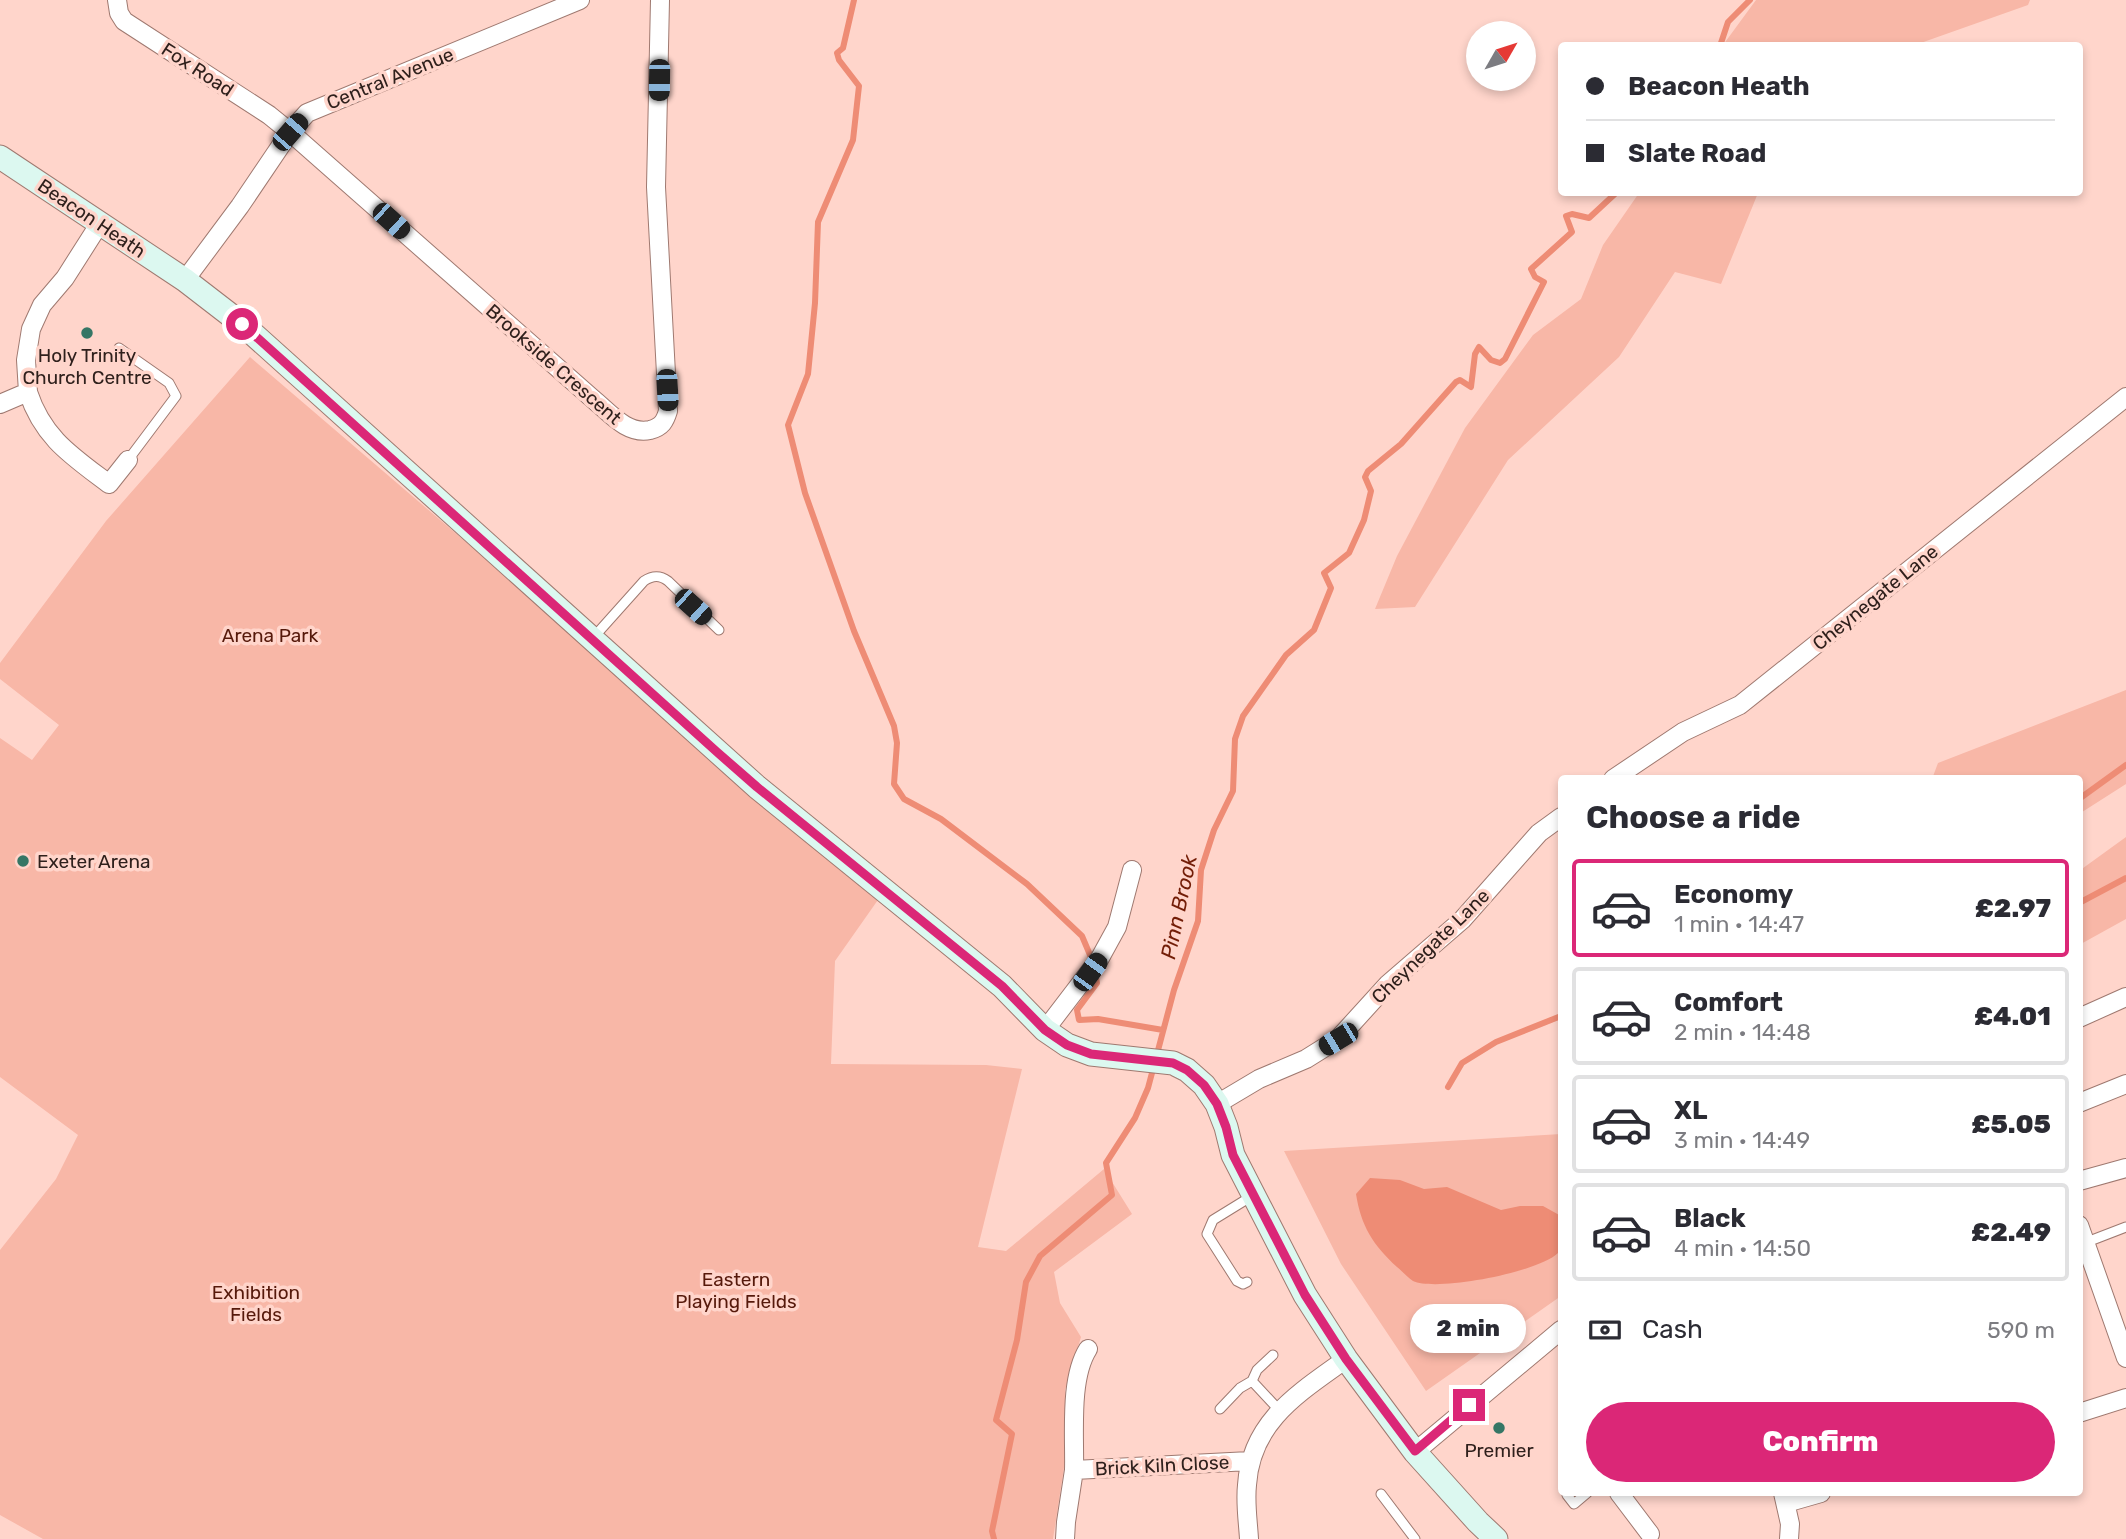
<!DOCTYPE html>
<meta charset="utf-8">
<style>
body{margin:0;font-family:Rubik,sans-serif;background:#f7f7f7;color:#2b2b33;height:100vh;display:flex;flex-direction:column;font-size:26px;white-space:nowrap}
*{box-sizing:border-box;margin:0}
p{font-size:23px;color:#7c7c81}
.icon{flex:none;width:38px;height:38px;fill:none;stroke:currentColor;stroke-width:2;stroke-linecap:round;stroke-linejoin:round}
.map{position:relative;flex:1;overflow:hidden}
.panel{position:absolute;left:1558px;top:775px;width:525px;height:721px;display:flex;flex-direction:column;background:#fff;border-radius:7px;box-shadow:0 4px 10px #0003}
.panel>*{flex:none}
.hud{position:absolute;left:1558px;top:42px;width:525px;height:154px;border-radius:7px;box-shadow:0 4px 10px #0003;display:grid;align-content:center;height:154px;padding:0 28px;background:#fff}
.needle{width:46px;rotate:51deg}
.tools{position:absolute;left:1466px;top:21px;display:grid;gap:14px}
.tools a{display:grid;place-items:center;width:70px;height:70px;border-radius:50%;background:#fff;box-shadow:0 4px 10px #0003;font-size:35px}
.end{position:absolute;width:32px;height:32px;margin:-16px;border:9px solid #db2777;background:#fff;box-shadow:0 0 0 4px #fff}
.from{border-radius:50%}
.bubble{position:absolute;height:49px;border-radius:24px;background:#fff;box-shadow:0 4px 10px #0003;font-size:23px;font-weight:800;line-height:49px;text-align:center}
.car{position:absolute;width:21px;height:42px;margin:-21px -10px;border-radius:9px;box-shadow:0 0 5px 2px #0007;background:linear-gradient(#222 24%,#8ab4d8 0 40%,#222 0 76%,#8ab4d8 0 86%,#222 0)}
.hud b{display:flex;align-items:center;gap:24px;height:66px;font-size:26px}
.hud b+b{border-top:2px solid #e1e1e2}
.hud i{width:18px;height:18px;background:#2b2b33}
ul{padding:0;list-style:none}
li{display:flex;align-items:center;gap:21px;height:98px;margin:0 14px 10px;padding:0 14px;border:4px solid #e1e1e2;border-radius:7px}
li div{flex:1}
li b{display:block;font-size:26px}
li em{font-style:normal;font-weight:800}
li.selected{border-color:#db2777}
li>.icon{width:63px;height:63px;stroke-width:1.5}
h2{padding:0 28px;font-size:32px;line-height:84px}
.pay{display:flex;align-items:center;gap:18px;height:77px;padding:0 28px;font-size:26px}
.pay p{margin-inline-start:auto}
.cta{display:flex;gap:14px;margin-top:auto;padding:14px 28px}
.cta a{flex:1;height:80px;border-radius:42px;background:#db2777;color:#fff;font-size:28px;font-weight:800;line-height:80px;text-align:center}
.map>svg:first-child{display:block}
.green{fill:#f8b7a7}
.water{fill:#ee8c75}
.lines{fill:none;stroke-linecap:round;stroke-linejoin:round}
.stream{stroke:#ee8c75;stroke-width:6}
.lane-casing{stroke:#9f7970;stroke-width:11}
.street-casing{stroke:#9f7970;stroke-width:20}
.secondary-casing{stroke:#9f7970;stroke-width:25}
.lane{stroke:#fff;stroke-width:9}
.street{stroke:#fff;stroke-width:18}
.secondary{stroke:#dcf8f0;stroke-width:23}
.route{stroke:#db2777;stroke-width:9}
.poi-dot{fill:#357665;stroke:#ffd5cb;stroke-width:2.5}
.labels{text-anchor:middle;stroke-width:7;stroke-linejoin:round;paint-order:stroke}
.street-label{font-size:19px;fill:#2f201c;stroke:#ffd5cb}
.poi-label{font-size:19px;fill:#2f201c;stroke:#ffd5cb}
.park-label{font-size:19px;fill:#56190b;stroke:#ffd5cb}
.water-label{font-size:21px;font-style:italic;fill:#731d07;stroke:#ffd5cb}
</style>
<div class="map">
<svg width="2126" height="1539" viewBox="0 0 2126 1539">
<rect width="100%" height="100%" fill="#ffd5cb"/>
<path class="green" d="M1756,0H2030L2028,5L1915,45H1723Z
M1639,193H1758L1721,284L1675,272L1619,357L1508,460L1415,607L1375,609L1397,556L1465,428L1533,335L1581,299L1603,245Z
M250,357L880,897L835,961L831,1064L986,1065L1022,1069L978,1247L1006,1251L1104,1169L1132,1214L1054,1272L1060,1303L1081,1337L1065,1390V1461L1053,1539H43L0,1515V1250L56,1179L78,1135L0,1077V738L32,760L59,725L0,679V663L106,521Z
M2126,690V784L2079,814V779H1932L1938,763Z
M2126,837V919L2079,945V871Z
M1561,1134V1296L1426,1391L1341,1264L1284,1151Z"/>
<path class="water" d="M1370,1178L1400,1180L1424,1189L1447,1187L1501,1210L1520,1206H1543L1561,1216C1561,1226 1565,1246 1558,1253C1539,1272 1437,1292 1413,1281C1408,1278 1402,1271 1397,1267C1373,1245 1361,1226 1356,1194Z"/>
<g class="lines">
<path class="stream" d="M854,0L843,48L837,53L839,60L859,86L853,140L818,222L815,303L808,374L788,425L805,493L854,631L894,726L897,743L894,784L904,799L941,819L1027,884L1082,936L1093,962L1097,983L1077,1010L1079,1020L1098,1019L1163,1030
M1720,46L1728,22L1750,0
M2079,799L2126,765
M2079,903L2126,878
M1448,1087L1462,1063L1496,1042L1561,1016
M994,1539L992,1531L1012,1434L996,1420L1017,1340L1026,1282L1040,1256L1112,1195L1106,1163L1135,1118L1148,1088L1174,990L1198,921L1201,870L1214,830L1233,791L1235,739L1243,716L1286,655L1314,630L1331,588L1324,573L1349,553L1364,520L1371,491L1365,477L1368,471L1401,444L1456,382L1460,380L1471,387L1475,354L1479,347L1491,360L1500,363L1505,359L1544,282L1535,277L1531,269L1572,232L1566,216L1572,214L1589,218L1617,192"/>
<defs>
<path id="lane" d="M119,348L169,383L176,396L128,460
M593,638L644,581C653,575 660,575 668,581L719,630
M2087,1242L2126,1227
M1247,1282L1243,1284L1237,1281L1207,1234L1213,1220L1252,1196
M1273,1355L1257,1370L1252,1381L1279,1410
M1220,1409L1240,1388L1252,1381
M1381,1494L1415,1539
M1567,1495L1574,1504L1587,1493"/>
<path id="street" d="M117,0L119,13L124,21L269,115L290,132L593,399C610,413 627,435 650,430C662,427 665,421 668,411L656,187L660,0
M185,280L240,206L290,132L307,113L580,0
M28,392C43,438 72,456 109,484L128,460
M0,404L28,392L26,360L31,329L42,305L65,278L100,223
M1613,779L1683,732L1740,705L2126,397
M2079,1018L2126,997
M1045,1030L1100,958L1117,927L1132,870
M2079,1103L2126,1084
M1217,1104L1259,1079L1306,1059L1338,1039L1388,984L1462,920L1539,833L1561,817
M2079,1181L2126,1168
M2079,1225L2126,1358
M1088,1349C1069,1379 1075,1435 1074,1470L1250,1461
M2079,1413L2126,1398
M1415,1452L1561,1330
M1619,1493L1650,1534
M1783,1493L1790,1524L1789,1539
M1786,1503L1821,1493
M1065,1539L1066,1522L1074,1470
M1249,1539C1248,1521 1245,1503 1247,1485C1251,1421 1299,1393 1346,1359"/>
<path id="secondary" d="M0,157L185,280L242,324L757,787L1002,986L1045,1030L1067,1045L1091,1054L1173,1063L1187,1070L1204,1085L1217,1104L1226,1127L1233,1155L1305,1295L1346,1359L1415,1452L1478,1522L1496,1539"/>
</defs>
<use href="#lane" class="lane-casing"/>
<use href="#street" class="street-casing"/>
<use href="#secondary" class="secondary-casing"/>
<use href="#lane" class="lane"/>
<use href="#street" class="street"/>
<use href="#secondary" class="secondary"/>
</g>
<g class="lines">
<path class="route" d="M242,324L717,752L757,787L1002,986L1045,1030L1067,1045L1091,1054L1173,1063L1187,1070L1204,1085L1217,1104L1226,1127L1233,1155L1305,1295L1346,1359L1415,1451L1469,1405"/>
</g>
<g class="poi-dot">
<circle cx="87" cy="333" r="7"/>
<circle cx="23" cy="861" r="7"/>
<circle cx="1499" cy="1428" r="7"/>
</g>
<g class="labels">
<g class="street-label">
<text transform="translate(198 69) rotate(33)" y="7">Fox Road</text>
<text transform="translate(390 78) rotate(-22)" y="7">Central Avenue</text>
<text transform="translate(92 218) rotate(34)" y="7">Beacon Heath</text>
<text transform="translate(554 364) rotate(41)" y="7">Brookside Crescent</text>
<text transform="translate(1875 597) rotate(-39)" y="7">Cheynegate Lane</text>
<text transform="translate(1430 946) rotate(-44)" y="7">Cheynegate Lane</text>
<text transform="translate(1162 1465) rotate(-3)" y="7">Brick Kiln Close</text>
</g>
<g class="poi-label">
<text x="87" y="362">Holy Trinity<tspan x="87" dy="22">Church Centre</tspan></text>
<text x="37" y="868" text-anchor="start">Exeter Arena</text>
<text x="1499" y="1457">Premier</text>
</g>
<g class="park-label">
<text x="270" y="642">Arena Park</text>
<text x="736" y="1286">Eastern<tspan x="736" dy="22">Playing Fields</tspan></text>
<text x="256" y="1299">Exhibition<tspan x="256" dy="22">Fields</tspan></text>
</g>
<g class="water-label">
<text transform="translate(1179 907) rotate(-78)" y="7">Pinn Brook</text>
</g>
</g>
</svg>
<div class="tools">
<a><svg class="needle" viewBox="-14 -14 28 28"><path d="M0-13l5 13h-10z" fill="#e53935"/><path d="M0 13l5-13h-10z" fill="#7c7c81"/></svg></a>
</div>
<i class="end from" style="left:242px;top:324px"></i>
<i class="end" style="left:1469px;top:1405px"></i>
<div class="bubble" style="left:1410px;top:1304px;width:116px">2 min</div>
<i class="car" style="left:659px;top:80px;rotate:181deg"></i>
<i class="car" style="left:290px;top:132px;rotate:41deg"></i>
<i class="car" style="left:391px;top:221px;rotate:132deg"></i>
<i class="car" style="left:667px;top:390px;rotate:177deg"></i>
<i class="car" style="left:693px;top:607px;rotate:132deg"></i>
<i class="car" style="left:1090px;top:972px;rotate:36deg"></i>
<i class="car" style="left:1338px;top:1039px;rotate:239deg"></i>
<div class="hud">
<b><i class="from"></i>Beacon Heath</b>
<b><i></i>Slate Road</b>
</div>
<section class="panel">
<h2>Choose a ride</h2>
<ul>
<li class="selected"><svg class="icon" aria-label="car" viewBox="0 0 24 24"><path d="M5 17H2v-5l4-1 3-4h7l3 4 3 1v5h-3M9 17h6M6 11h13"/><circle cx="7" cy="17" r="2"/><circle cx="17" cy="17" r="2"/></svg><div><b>Economy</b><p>1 min · 14:47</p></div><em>£2.97</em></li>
<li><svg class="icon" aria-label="car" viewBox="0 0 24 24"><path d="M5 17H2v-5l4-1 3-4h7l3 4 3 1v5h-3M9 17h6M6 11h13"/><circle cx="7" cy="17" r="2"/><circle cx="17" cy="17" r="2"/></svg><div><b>Comfort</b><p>2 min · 14:48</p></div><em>£4.01</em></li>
<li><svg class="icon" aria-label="car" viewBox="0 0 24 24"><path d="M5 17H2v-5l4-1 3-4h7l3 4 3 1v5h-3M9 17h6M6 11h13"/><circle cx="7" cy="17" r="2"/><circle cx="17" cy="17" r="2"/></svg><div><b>XL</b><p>3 min · 14:49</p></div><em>£5.05</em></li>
<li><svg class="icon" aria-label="car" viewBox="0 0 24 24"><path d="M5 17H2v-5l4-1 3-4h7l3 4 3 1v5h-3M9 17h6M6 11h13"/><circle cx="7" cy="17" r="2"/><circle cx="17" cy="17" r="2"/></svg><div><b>Black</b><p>4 min · 14:50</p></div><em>£2.49</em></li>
</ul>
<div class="pay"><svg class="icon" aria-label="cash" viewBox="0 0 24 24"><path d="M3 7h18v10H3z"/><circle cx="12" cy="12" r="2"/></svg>Cash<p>590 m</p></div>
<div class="cta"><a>Confirm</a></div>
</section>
</div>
